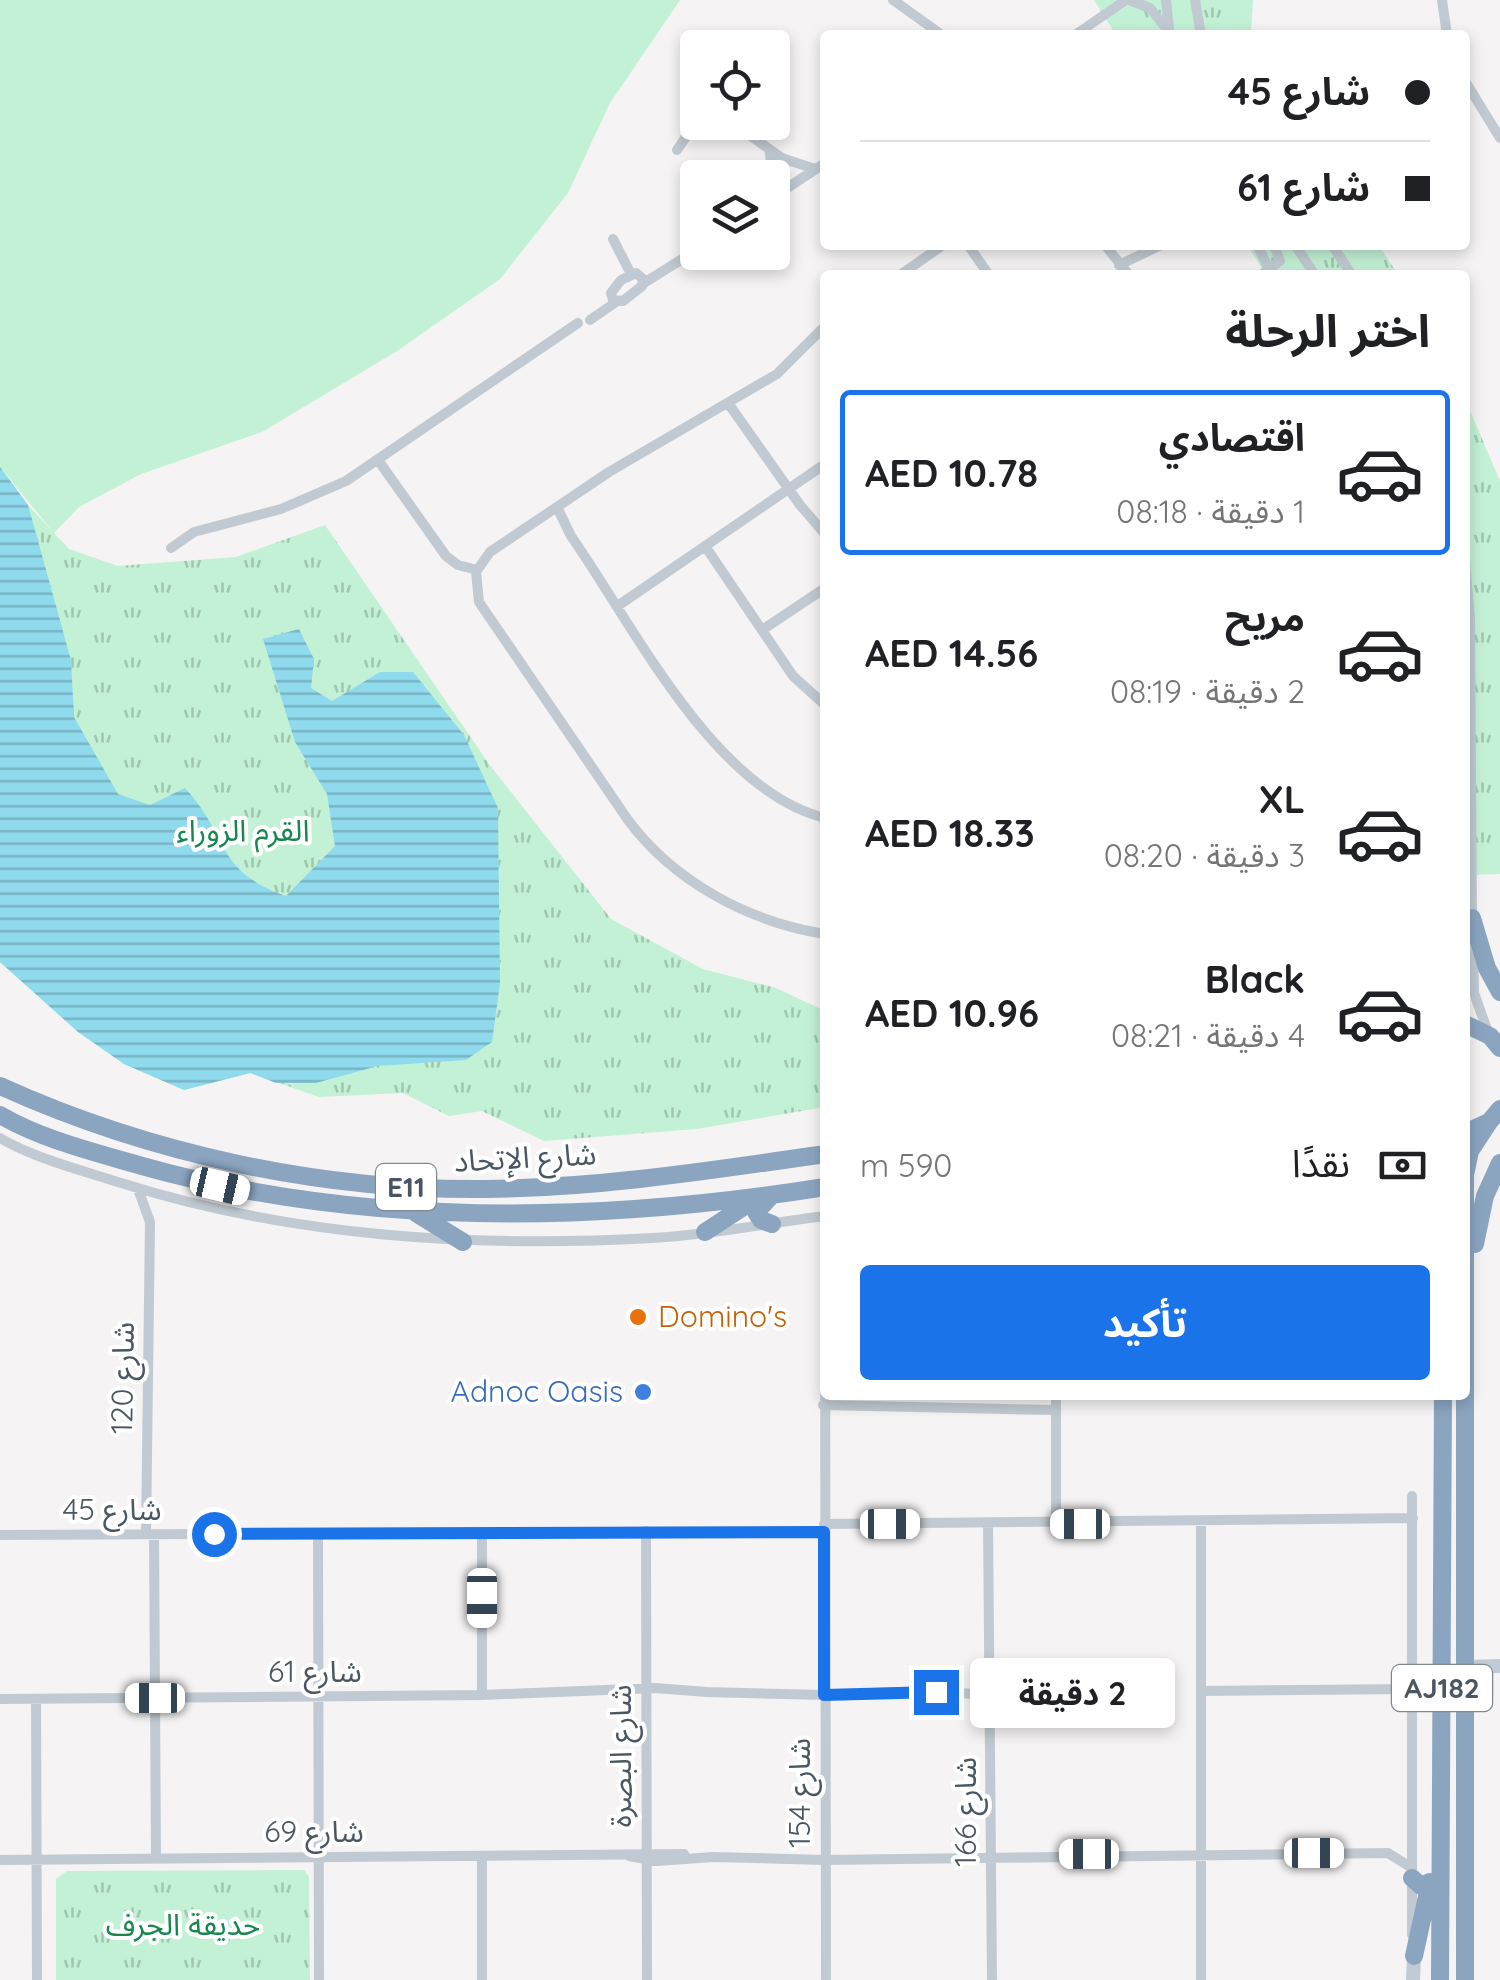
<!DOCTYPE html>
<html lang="ar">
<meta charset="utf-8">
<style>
body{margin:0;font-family:Quicksand,"Noto Sans Arabic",sans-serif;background:#f2f2f2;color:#202124;direction:rtl;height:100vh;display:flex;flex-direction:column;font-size:38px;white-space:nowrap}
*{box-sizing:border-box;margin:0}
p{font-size:32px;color:#757577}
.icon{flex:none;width:55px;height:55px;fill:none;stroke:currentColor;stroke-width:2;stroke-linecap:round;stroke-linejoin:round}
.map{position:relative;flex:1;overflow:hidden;direction:ltr}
.sheet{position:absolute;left:820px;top:270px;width:650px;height:1130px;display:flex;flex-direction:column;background:#fff;border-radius:10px;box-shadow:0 5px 15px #0003;direction:rtl}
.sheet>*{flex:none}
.hud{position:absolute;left:820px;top:30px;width:650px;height:220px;border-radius:10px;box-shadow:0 5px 15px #0003;direction:rtl;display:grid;align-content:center;height:220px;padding:0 40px;background:#fff}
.controls{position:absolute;left:680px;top:30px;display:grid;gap:20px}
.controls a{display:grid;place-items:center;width:110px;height:110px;border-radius:10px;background:#fff;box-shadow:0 5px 15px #0003;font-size:50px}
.end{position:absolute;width:45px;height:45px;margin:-22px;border:12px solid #1a73e8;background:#fff;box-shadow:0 0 0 5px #fff}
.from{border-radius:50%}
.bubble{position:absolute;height:70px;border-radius:10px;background:#fff;box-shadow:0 5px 15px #0003;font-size:32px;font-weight:700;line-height:70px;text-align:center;direction:rtl}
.car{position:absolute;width:30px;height:60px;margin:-30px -15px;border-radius:12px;box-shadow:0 0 8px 2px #0007;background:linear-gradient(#fff 24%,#345 0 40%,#fff 0 76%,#345 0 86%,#fff 0)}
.hud b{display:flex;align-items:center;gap:35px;height:95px;font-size:38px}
.hud b+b{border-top:2px solid #e0e0e0}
.hud i{width:25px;height:25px;background:#202124}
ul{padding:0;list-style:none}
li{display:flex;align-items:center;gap:30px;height:165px;margin:0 20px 15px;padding:0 20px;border:5px solid transparent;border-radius:10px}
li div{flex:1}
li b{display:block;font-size:38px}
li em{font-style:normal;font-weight:700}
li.selected{border-color:#1a73e8}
li>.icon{width:90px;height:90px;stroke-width:1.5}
h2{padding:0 40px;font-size:45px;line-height:120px}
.pay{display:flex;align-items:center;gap:25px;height:110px;padding:0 40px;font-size:38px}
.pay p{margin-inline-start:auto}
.button{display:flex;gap:20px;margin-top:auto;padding:20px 40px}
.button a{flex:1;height:115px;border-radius:10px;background:#1a73e8;color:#fff;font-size:40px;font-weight:700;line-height:115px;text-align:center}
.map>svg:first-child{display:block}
.grass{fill:#c3f1d5}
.park{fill:url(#park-tufts)}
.water{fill:url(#water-rules)}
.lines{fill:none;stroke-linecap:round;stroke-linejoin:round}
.street{stroke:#c1cad2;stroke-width:10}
.secondary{stroke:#c1cbd6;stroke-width:14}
.highway{stroke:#8ba5c1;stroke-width:18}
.route{stroke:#1a73e8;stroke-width:12}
.food-dot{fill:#e8710a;stroke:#fff;stroke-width:4}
.shop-dot{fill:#3f7fe0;stroke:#fff;stroke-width:4}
.labels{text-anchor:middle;stroke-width:8;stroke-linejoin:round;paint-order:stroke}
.shield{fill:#fff;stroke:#808990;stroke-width:2.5}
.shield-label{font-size:28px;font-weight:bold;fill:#4a5661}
.park-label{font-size:30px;fill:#17864f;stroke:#fff}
.street-label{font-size:30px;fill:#4a5661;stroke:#fff}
.food-label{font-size:30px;fill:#c56008;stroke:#fff;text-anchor:start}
.shop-label{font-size:30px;fill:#366cbe;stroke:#fff;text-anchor:end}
</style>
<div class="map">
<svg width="1500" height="1980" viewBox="0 0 1500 1980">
<defs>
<pattern id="park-tufts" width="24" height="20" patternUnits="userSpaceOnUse" patternTransform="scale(2.5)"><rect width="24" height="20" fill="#c3f1d5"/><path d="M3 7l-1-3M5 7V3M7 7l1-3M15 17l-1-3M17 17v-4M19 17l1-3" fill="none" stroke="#a0c6b0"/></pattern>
<pattern id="water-rules" width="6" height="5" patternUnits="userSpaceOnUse" patternTransform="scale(2.5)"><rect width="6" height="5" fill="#90daee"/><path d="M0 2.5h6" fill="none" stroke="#78b4c4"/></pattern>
</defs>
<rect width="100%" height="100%" fill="#f5f3f3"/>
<path class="grass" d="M0,0H680L610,103L568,193L500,279L397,351L262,432L141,474L79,507L54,533L0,467Z"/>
<path class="park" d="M1094,0H1253L1251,35H1116Z
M1247,245H1379L1398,275H1266Z
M1465,399L1500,481V874L1465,875Z
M0,467L28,505L69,549L118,566L236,557L325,525L489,764L611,919L703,969L776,988L825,1011V1107L697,1129L544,1141L482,1111L449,1116L403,1093L319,1097L251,1073L184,1090L124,1064L78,1032L0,962Z
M304,1870L309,1877L310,1980H56V1879L67,1871Z"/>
<path class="water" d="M0,467L28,505L71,660L74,717L118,794L150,805L185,788C229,835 215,872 286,896L335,846L327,794L295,742L263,639L299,629L314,659L311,688L332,701L380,672H413L464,735L498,808L500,983L492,1042L466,1060L378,1066L316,1083H276L250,1073L184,1090L124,1064L78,1032L0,962Z"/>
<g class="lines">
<path class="street" d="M893,0L942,35
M1129,0L1150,8L1169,32
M1166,0L1169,29
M1195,0L1201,35
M1442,0L1447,35
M1075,35L1126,0
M1465,81L1500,138
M731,122L782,158L815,169
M691,129L735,127
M769,149L777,196
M677,150L698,119
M772,198L825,163
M613,239L631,274
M968,245L989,275
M1105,245L1129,275
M1257,245L1269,269
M1295,245L1315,275
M1332,245L1352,275
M1119,265L1161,245
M636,273L643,279L642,286L623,301L613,300L611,293L621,280Z
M900,275L943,245
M1261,275L1280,261L1274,245
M644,283L698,249
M590,320L616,302
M825,326L777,374L609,472L490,552L476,572L479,602L628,820C674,882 749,922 825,934
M728,403L800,505L825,534
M378,460L446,556L458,565L477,570
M557,507L571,536C634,626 713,790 825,818
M705,546L793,676L825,705
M171,548L194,532L281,509L346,481L578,323
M1465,561L1470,618L1472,923
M619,605L825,464
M762,630L825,588
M1473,940L1474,993L1489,1035
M0,1138C36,1159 81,1170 121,1183C293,1237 473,1248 652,1238C710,1235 768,1223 825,1216
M138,1189L150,1222L146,1534
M825,1238L826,1980
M823,1405L1055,1410
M824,1524L1413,1518
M988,1524L992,1980
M1056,1524V1395
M1201,1524V1980
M646,1531L647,1980
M482,1533V1695
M154,1534L156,1858
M318,1534L319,1980
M0,1535L824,1531
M1201,1691L1412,1689
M705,1692L825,1695L927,1691L990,1695
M0,1699L482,1695L655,1688L707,1692
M36,1699L37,1980
M629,1856L657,1861L713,1857L825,1860L1388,1853L1412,1868
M0,1860L684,1854
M1412,1935V1496
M482,1980V1856"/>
<path class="secondary" d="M1467,1667L1500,1666
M1413,1980L1414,1956"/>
<path class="highway" d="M1472,918L1487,968L1500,992
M1465,1024L1490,1036L1500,1048
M0,1086C150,1154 321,1191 486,1189C600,1188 713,1170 825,1154
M0,1115C43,1140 94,1152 142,1166C363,1228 600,1223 825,1187
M1465,1133L1489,1122L1500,1109
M771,1196L756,1212L761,1220L772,1224
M416,1213L463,1242
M705,1232L754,1200
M1475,1244L1485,1196L1500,1163
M1412,1878L1421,1886L1430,1882
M1414,1956L1430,1883
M1440,1980L1443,1395
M1465,1980V1175L1470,1151L1489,1122"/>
</g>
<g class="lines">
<path class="route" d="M214,1534L824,1532V1695L936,1692"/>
</g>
<circle class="food-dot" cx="638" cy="1317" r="10"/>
<circle class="shop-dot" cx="643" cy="1392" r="10"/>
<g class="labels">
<g class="shield">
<rect x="376" y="1164" width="60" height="46" rx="8"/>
<rect x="1392" y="1665" width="100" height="46" rx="8"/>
</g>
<g class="shield-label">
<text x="406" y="1197">E11</text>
<text x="1442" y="1698">AJ182</text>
</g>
<g class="park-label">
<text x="243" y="841">القرم الزوراء</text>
<text x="183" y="1935">حديقة الجرف</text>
</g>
<g class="street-label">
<text transform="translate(525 1158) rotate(-3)" y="10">شارع الإتحاد</text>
<text transform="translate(123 1378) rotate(-89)" y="10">شارع 120</text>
<text x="112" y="1520">شارع 45</text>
<text x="315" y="1682">شارع 61</text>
<text transform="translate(621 1756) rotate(-90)" y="10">شارع البصرة</text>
<text transform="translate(800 1793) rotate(-90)" y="10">شارع 154</text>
<text transform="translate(966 1812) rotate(-90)" y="10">شارع 166</text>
<text x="314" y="1842">شارع 69</text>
</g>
<g class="food-label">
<text x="658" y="1327">Domino's</text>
</g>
<g class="shop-label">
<text x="623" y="1402">Adnoc Oasis</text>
</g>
</g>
</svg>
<div class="controls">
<a><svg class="icon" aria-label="locate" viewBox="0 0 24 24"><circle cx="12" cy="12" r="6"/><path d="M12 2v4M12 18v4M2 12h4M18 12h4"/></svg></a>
<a><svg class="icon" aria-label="layers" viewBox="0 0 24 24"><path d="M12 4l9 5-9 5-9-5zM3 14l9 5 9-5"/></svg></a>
</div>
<i class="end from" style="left:214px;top:1534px"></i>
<i class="end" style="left:936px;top:1692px"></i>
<div class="bubble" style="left:970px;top:1658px;width:205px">2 دقيقة</div>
<i class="car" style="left:220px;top:1186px;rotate:103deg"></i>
<i class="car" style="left:890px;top:1524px;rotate:90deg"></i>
<i class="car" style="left:1080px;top:1524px;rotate:270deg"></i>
<i class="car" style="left:482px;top:1598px;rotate:180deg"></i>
<i class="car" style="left:155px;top:1698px;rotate:270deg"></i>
<i class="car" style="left:1314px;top:1853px;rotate:90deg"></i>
<i class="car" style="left:1089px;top:1854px;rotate:270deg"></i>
<div class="hud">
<b><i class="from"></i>شارع 45</b>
<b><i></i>شارع 61</b>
</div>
<section class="sheet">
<h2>اختر الرحلة</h2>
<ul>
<li class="selected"><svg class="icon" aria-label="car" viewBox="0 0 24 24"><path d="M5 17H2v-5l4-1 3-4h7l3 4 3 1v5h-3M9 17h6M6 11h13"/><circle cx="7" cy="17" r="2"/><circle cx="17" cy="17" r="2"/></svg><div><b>اقتصادي</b><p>1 دقيقة · 08:18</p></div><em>AED 10.78</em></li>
<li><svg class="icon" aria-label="car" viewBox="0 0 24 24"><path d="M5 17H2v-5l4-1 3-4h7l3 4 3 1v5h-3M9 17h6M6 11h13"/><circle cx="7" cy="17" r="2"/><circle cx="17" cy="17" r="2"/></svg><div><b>مريح</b><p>2 دقيقة · 08:19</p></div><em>AED 14.56</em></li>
<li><svg class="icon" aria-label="car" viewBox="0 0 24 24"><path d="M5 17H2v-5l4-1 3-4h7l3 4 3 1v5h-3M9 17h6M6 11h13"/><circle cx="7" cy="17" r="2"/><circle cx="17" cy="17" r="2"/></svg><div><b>XL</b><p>3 دقيقة · 08:20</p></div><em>AED 18.33</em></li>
<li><svg class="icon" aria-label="car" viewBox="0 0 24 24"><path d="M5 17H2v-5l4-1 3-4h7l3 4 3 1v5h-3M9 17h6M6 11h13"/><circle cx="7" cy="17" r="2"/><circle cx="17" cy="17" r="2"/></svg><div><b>Black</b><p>4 دقيقة · 08:21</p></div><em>AED 10.96</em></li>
</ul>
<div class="pay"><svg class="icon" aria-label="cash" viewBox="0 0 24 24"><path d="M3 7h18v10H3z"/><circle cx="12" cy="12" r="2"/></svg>نقدًا<p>590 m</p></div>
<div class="button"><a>تأكيد</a></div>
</section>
</div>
